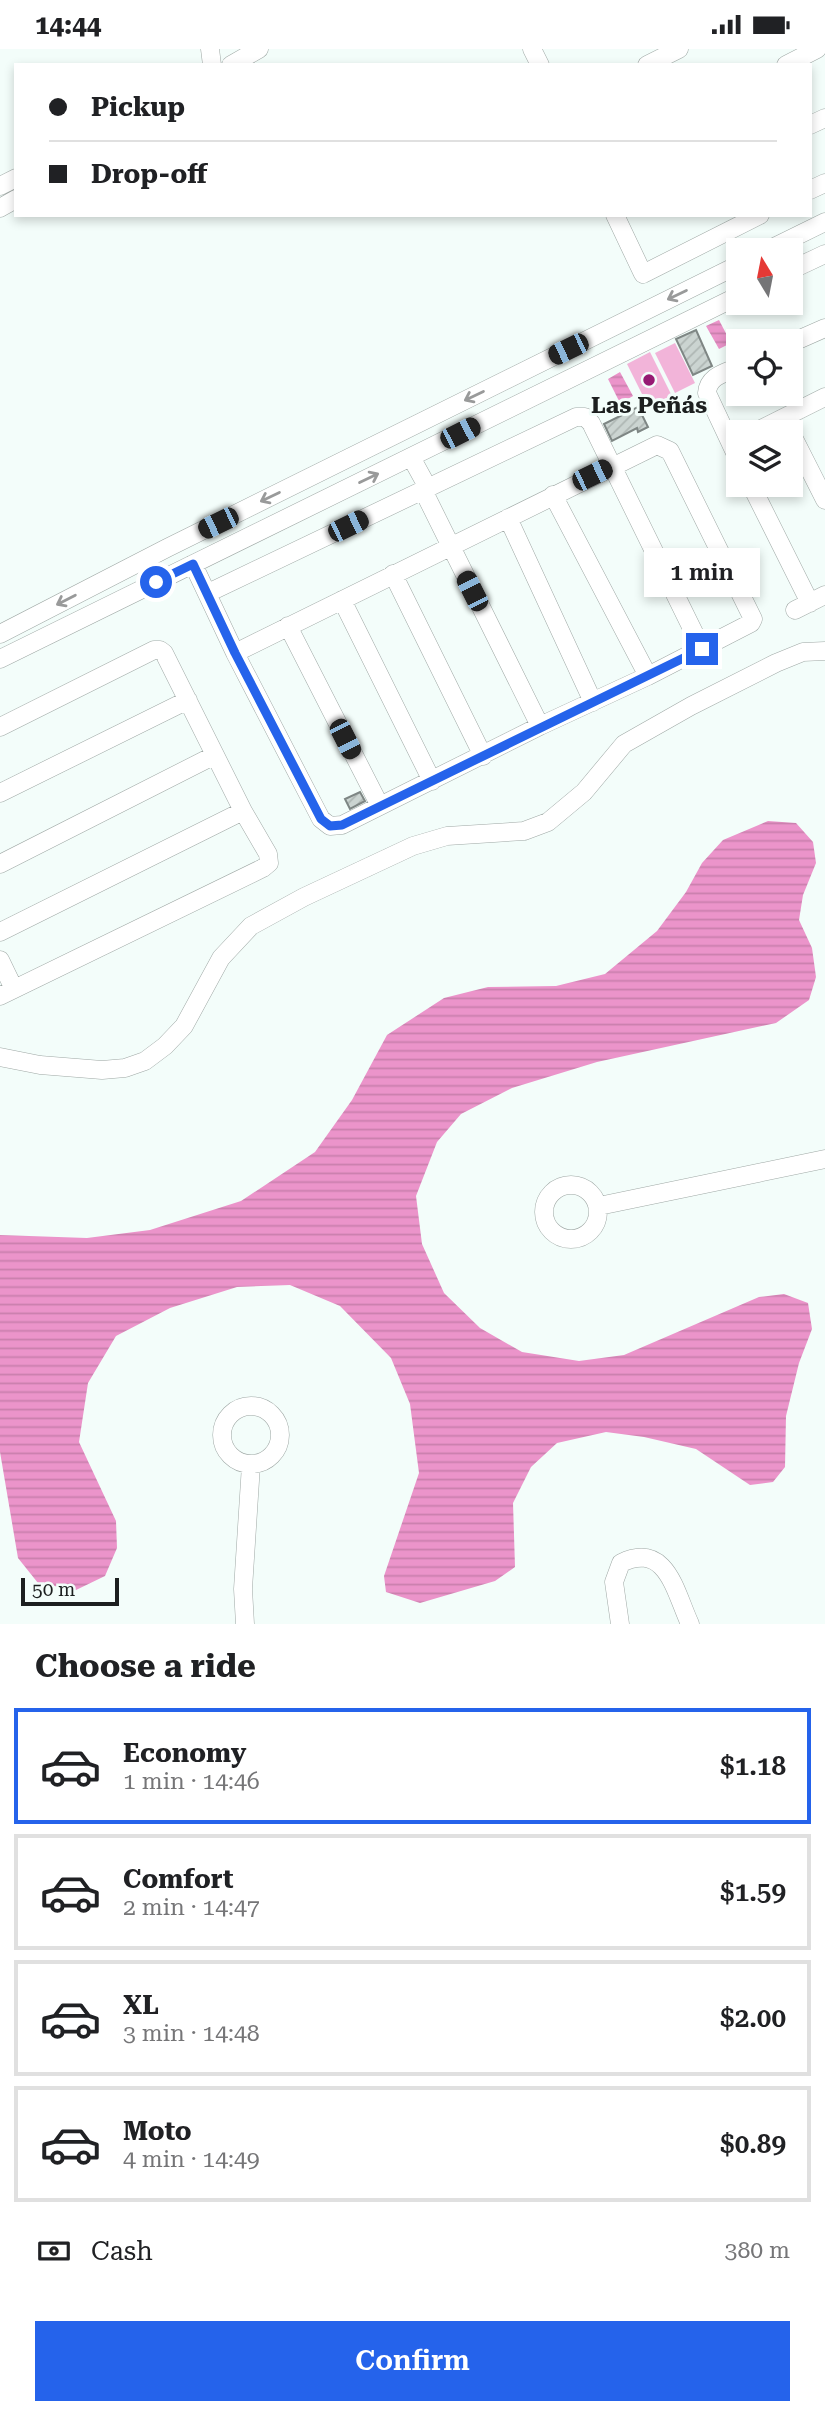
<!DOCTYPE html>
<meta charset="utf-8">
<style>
body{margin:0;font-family:"Roboto Serif",serif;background:#f6f6f6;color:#202124;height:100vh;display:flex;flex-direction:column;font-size:26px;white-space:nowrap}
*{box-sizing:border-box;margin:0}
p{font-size:23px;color:#757577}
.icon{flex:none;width:38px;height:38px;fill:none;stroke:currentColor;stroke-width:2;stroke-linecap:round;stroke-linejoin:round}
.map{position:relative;height:1575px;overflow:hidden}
.sheet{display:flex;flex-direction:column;background:#fff;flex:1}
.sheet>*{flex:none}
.hud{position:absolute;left:14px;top:14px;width:798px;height:154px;border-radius:0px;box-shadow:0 4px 10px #0003;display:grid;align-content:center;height:154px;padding:0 35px;background:#fff}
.needle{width:46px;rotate:350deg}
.tools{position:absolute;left:726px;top:189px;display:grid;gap:14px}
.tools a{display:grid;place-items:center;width:77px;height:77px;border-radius:0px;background:#fff;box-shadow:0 4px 10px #0003;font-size:35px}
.scale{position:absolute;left:21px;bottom:18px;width:98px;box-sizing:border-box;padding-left:7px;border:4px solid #1c1f1f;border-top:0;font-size:19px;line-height:24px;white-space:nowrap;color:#1c1f1f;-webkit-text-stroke:5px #f3fdfa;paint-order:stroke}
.end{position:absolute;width:32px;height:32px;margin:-16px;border:9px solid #2563eb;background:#fff;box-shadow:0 0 0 4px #fff}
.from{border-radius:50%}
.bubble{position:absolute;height:49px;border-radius:0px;background:#fff;box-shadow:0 4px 10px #0003;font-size:23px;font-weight:600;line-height:49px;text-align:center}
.car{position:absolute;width:21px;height:42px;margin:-21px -10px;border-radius:9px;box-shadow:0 0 5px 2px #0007;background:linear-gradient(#222 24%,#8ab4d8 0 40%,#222 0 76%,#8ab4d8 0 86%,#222 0)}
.hud b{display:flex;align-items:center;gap:24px;height:66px;font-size:26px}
.hud b+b{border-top:2px solid #e0e0e0}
.hud i{width:18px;height:18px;background:#202124}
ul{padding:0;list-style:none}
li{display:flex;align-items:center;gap:21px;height:116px;margin:0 14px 10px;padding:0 21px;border:4px solid #e0e0e0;border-radius:0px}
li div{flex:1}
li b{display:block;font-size:26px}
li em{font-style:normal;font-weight:600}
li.current{border-color:#2563eb}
li>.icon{width:63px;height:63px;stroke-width:1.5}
h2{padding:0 35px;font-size:32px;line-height:84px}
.pay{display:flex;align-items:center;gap:18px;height:77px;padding:0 35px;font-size:26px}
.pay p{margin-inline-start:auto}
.action{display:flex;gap:14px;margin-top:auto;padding:14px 35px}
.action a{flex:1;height:80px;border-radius:0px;background:#2563eb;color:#fff;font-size:28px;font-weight:600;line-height:80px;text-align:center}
.status{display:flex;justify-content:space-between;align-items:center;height:49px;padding:0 35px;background:#fff;direction:ltr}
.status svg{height:19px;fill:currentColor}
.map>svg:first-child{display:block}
.green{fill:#f2b4d9}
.water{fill:url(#water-rules)}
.building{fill:url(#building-hatch);stroke:#7e8684;stroke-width:2}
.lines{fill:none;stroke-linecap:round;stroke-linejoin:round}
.minor-casing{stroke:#9fa8a5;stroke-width:19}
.minor{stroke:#fff;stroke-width:18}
.oneway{stroke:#999a9a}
.route{stroke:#2563eb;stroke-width:9}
.poi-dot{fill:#961973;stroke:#f3fdfa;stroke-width:2.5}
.labels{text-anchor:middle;stroke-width:6;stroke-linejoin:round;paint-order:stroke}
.poi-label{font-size:23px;font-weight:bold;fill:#1c1f1f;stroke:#f3fdfa}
</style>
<div class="status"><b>14:44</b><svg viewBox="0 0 49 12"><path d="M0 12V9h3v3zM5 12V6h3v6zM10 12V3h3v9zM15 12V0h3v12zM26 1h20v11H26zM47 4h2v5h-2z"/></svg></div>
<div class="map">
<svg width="825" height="1575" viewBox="0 0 825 1575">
<defs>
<pattern id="water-rules" width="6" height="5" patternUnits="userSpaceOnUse" patternTransform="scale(1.75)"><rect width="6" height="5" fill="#eb94ca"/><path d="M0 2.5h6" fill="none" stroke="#c97fad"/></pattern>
<pattern id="building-hatch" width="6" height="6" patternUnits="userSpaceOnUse" patternTransform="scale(1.75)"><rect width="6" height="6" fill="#cbd4d1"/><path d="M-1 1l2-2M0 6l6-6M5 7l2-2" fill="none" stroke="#aeb6b3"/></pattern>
</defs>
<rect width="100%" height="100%" fill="#f3fdfa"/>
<path class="green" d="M675,294L695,334L675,344L655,304Z
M650,303L672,347L649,359L627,315Z"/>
<path class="water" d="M719,271L731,294L719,300L706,277Z
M620,323L633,347L626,351L629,357L623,360L608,330Z
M768,772L796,774L813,793L816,814L803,846L799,871L812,899L816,928L809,951L776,974L597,1013L512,1039L461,1065L437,1093L416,1147L422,1195L444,1244L480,1279L522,1303L579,1312L624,1306L759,1248L784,1245L808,1254L812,1280L799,1314L786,1367L785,1418L773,1433L750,1436L696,1400L644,1388L606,1383L557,1394L531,1418L513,1454L515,1518L495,1532L420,1554L386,1543L384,1527L419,1424L410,1355L391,1309L340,1257L290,1236L237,1238L170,1259L116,1287L88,1334L79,1393L116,1472L117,1499L105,1527L76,1541L38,1534L18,1509L0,1403V1186L87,1189L150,1181L241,1152L315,1103L352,1051L387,986L444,949L488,938L556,937L605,925L657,882L686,843L702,814L723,791Z"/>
<path class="building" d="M696,281L712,317L693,326L676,290Z
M638,358L648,378L638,383L637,379L612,392L604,375Z
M360,743L365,752L350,760L345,750Z"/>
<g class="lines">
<defs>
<path id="minor" d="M210,0L212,16
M532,0L540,16
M231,16L259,0
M647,16L679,0
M786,16L817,0
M810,76L825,69
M0,137L16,129
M810,141L825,134
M0,159L16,150
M615,166L643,225L760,166
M768,201L825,173
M791,221L825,205
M791,294L825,279
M738,318C725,324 708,327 707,344L738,410
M784,370L825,451
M755,383L825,348
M411,408L428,439
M751,436L810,554
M423,441L540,677
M553,446L648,627
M508,469L593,653
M193,515L235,604L321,770L330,777L342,776L540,677L648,627L751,574L753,570L670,402L657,396L235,604
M393,525L483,707
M208,544L576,368H585L591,374L702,600
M342,551L432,732
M795,561L825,546
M288,577L380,757
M0,585L167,499L738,216
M0,610L738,247
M0,678L154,601H160L164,604L243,762L268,805L269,814L263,819L0,947
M0,744L188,651
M0,815L215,706
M0,883L243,762
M0,911L14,940
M0,1008L40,1016L102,1021L125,1019L145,1012L165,997L184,977L221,909L251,877L304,848L413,797L447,787L524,782L548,773L584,743L624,695L691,657L776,614L803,603L825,602
M544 1163a27 27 0 1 1 54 0a27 27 0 1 1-54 0Z
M599,1157L825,1110
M222 1386a29 29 0 1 1 58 0a29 29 0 1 1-58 0Z
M245,1575L243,1540L251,1416
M620,1575L614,1533L621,1514C667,1492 675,1543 690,1575"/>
</defs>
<use href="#minor" class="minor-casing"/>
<use href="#minor" class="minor"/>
</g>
<defs><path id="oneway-shaft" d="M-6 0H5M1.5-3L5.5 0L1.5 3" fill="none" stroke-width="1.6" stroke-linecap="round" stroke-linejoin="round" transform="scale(1.75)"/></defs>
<g class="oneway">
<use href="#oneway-shaft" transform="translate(677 246) rotate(154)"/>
<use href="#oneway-shaft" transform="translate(474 347) rotate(154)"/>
<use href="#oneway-shaft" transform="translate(369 429) rotate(-26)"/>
<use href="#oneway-shaft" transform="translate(270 448) rotate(154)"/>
<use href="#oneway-shaft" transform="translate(66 551) rotate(153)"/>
</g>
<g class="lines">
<path class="route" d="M156,533L193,515L235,604L321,770L330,777L342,776L702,600"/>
</g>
<circle class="poi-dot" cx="649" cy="331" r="7"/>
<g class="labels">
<g class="poi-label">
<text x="649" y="364">Las Peñás</text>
</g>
</g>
</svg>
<div class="tools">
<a><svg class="needle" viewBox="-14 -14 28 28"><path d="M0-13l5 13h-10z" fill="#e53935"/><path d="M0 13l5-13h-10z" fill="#757577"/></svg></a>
<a><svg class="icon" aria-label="locate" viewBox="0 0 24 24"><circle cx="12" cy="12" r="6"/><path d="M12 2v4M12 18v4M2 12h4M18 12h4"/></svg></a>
<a><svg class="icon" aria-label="layers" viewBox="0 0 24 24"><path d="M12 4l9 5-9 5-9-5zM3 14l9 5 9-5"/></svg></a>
</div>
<div class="scale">50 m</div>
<i class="end from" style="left:156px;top:533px"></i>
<i class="end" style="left:702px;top:600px"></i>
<div class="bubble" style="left:644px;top:499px;width:116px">1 min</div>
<i class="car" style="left:568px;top:300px;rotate:244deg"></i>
<i class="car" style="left:460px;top:384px;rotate:63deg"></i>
<i class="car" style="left:592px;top:426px;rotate:64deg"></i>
<i class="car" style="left:218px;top:474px;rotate:244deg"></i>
<i class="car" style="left:348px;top:477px;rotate:64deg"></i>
<i class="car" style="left:472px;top:542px;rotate:333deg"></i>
<i class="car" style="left:345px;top:690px;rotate:153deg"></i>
<div class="hud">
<b><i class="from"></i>Pickup</b>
<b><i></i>Drop-off</b>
</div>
</div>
<section class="sheet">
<h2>Choose a ride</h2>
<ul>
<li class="current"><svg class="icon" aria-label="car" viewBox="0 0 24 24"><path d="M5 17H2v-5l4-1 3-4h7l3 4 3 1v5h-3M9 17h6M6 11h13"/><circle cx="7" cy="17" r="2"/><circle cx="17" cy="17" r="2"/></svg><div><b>Economy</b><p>1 min · 14:46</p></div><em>$1.18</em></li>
<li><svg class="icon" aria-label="car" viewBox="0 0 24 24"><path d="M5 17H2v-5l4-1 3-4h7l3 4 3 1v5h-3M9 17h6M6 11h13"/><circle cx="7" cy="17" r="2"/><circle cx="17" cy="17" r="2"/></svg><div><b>Comfort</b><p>2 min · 14:47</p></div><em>$1.59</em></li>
<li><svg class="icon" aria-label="car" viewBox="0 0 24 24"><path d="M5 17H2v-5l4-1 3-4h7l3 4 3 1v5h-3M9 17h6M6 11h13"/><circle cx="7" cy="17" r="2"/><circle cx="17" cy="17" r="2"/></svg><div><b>XL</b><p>3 min · 14:48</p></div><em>$2.00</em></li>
<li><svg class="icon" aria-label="car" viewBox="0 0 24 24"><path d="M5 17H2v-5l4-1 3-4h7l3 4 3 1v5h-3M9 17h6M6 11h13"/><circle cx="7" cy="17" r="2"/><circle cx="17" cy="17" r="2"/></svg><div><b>Moto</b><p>4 min · 14:49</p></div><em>$0.89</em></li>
</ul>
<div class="pay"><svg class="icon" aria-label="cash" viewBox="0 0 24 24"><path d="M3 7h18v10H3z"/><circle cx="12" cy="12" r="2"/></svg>Cash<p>380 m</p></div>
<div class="action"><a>Confirm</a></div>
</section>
